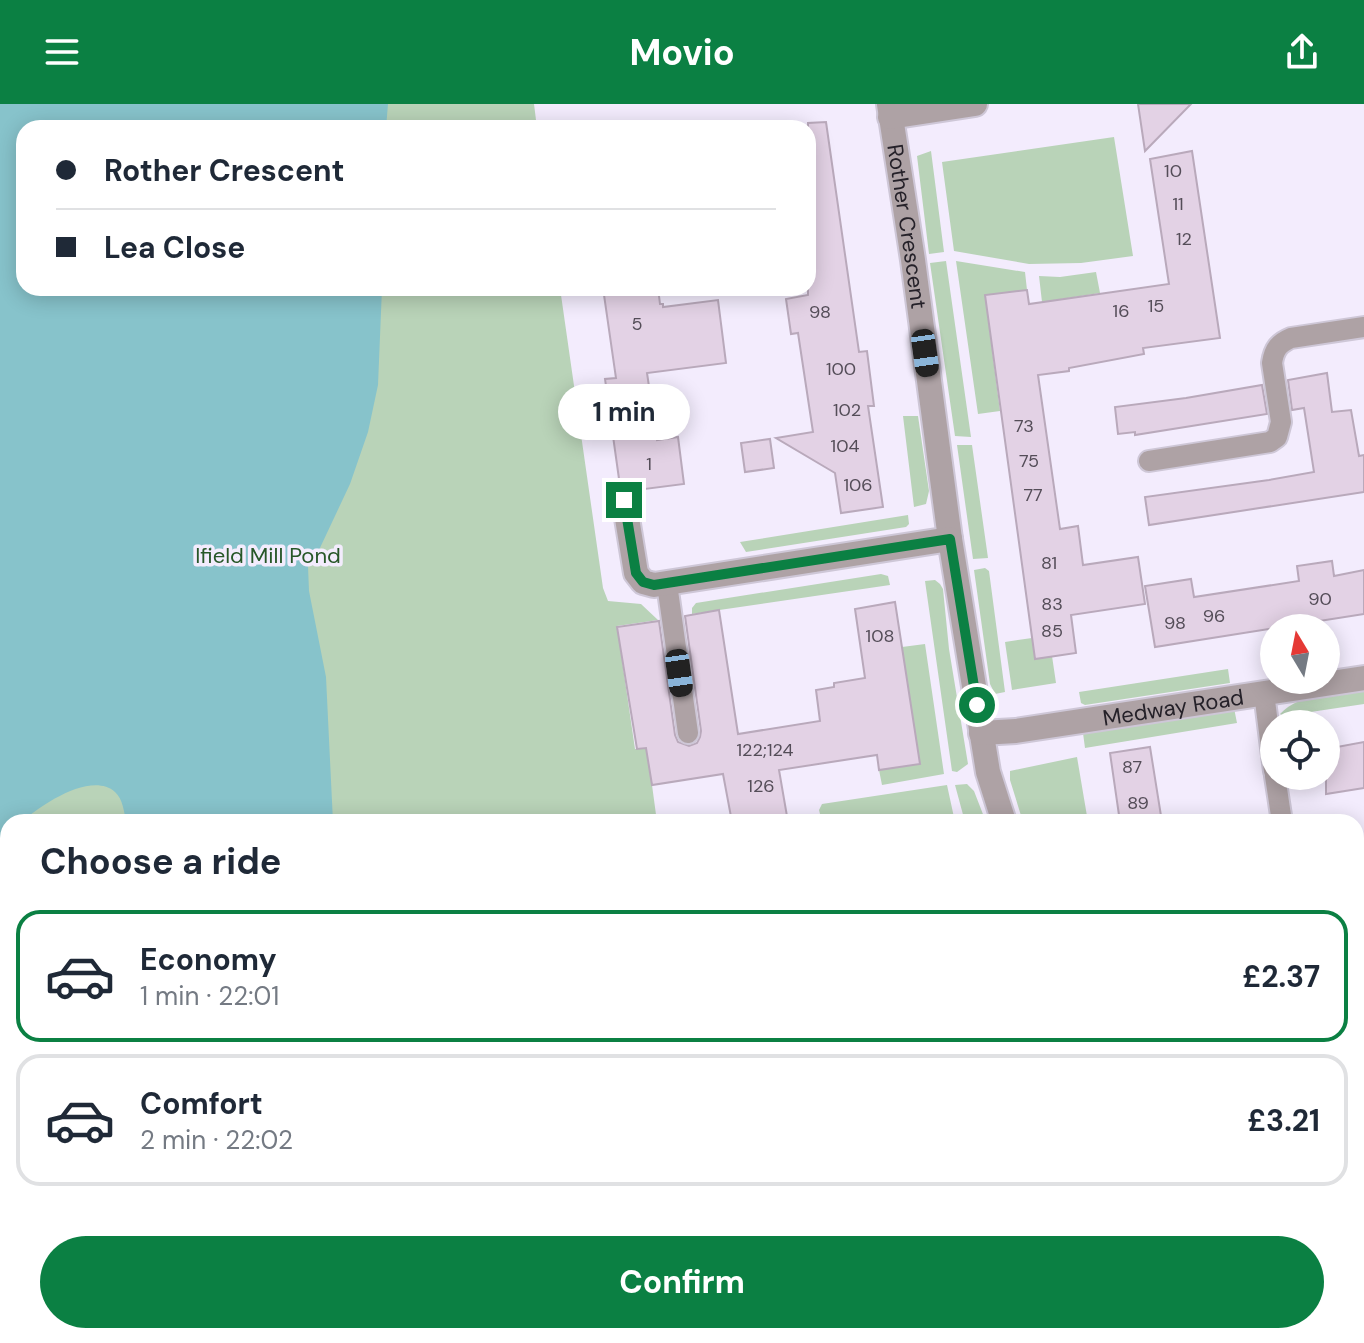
<!DOCTYPE html>
<meta charset="utf-8">
<style>
body{margin:0;font-family:"DM Sans",sans-serif;background:#f2f2f3;color:#1f2937;height:100vh;display:flex;flex-direction:column;font-size:30px;white-space:nowrap}
*{box-sizing:border-box;margin:0}
p{font-size:26px;color:#747a83}
.icon{flex:none;width:44px;height:44px;fill:none;stroke:currentColor;stroke-width:2;stroke-linecap:round;stroke-linejoin:round}
.map{position:relative;flex:1;overflow:hidden}
.drawer{position:absolute;left:0px;top:710px;width:1364px;height:530px;display:flex;flex-direction:column;background:#fff;border-radius:24px 24px 0 0;box-shadow:0 4px 20px #0003}
.drawer>*{flex:none}
.guide{position:absolute;left:16px;top:16px;width:800px;height:176px;border-radius:24px;box-shadow:0 4px 20px #0003;display:grid;align-content:center;height:176px;padding:0 40px;background:#fff}
.needle{width:52px;rotate:350deg}
.buttons{position:absolute;left:1260px;top:510px;display:grid;gap:16px}
.buttons a{display:grid;place-items:center;width:80px;height:80px;border-radius:50%;background:#fff;box-shadow:0 4px 20px #0003;font-size:40px}
.end{position:absolute;width:36px;height:36px;margin:-18px;border:10px solid #0b8043;background:#fff;box-shadow:0 0 0 4px #fff}
.from{border-radius:50%}
.bubble{position:absolute;height:56px;border-radius:28px;background:#fff;box-shadow:0 4px 20px #0003;font-size:26px;font-weight:700;line-height:56px;text-align:center}
.car{position:absolute;width:24px;height:48px;margin:-24px -12px;border-radius:10px;box-shadow:0 0 6px 2px #0007;background:linear-gradient(#222 24%,#8ab4d8 0 40%,#222 0 76%,#8ab4d8 0 86%,#222 0)}
.guide b{display:flex;align-items:center;gap:28px;height:76px;font-size:30px}
.guide b+b{border-top:2px solid #e0e1e3}
.guide i{width:20px;height:20px;background:#1f2937}
ul{padding:0;list-style:none}
li{display:flex;align-items:center;gap:24px;height:132px;margin:0 16px 12px;padding:0 24px;border:4px solid #e0e1e3;border-radius:24px}
li div{flex:1}
li b{display:block;font-size:30px}
li em{font-style:normal;font-weight:700}
li.on{border-color:#0b8043}
li>.icon{width:72px;height:72px;stroke-width:1.5}
h2{padding:0 40px;font-size:36px;line-height:96px}
.cta{display:flex;gap:16px;margin-top:auto;padding:16px 40px}
.cta a{flex:1;height:92px;border-radius:48px;background:#0b8043;color:#fff;font-size:32px;font-weight:700;line-height:92px;text-align:center}
header{display:flex;justify-content:space-between;align-items:center;height:104px;padding:0 40px;background:#0b8043;color:#fff;font-size:36px;font-weight:700}
.map>svg:first-child{display:block}
.green{fill:#b9d3b8}
.water{fill:#87c3cb}
.building{fill:#e3d2e5;stroke:#b9a9bb;stroke-width:2}
.lines{fill:none;stroke-linecap:round;stroke-linejoin:round}
.lane-casing{stroke:#cec7d7;stroke-width:24}
.street-casing{stroke:#cec7d7;stroke-width:28}
.lane{stroke:#aea2a5;stroke-width:20}
.street{stroke:#aea2a5;stroke-width:24}
.route{stroke:#0b8043;stroke-width:10}
.labels{text-anchor:middle;stroke-width:7;stroke-linejoin:round;paint-order:stroke}
.number-label{font-size:18px;fill:#544d58}
.street-label{font-size:22px;fill:#252129;stroke:#f3ecfd}
.park-label{font-size:22px;fill:#275728;stroke:#f3ecfd}
</style>
<header><svg class="icon" aria-label="menu" viewBox="0 0 24 24"><path d="M4 6h16M4 12h16M4 18h16"/></svg>Movio<svg class="icon" aria-label="share" viewBox="0 0 24 24"><path d="M12 15V3M7 8l5-5 5 5M5 13v7h14v-7"/></svg></header>
<div class="map">
<svg width="1364" height="1239" viewBox="0 0 1364 1239">
<rect width="100%" height="100%" fill="#f3ecfd"/>
<path class="green" d="M0,0H534L537,24H24V184H560L603,484L608,497L641,500L658,516L617,522L635,645L647,644L657,718H8V1232H868L872,1239H0Z
M1114,33L1133,152L1081,159L1029,160L954,147L942,58Z
M931,47L944,148L929,150L917,52Z
M946,157L971,333L955,332L930,159Z
M956,157L1025,168L1027,186L985,192L1000,307L978,310Z
M1096,168L1100,189L1042,198L1039,172L1060,173Z
M903,312H918L929,387L926,400L914,403Z
M957,341H972L988,454L973,455Z
M908,411L909,420L906,423L746,448L740,438Z
M985,464L989,467L1005,588L995,590L990,580L974,466Z
M881,470L888,472L890,481L692,510V504L696,499Z
M935,476L940,480L943,485L949,545L968,660L957,668L952,667L925,477Z
M1032,534L1035,554L1052,552L1056,579L1012,586L1005,538Z
M925,540L944,670L882,681L879,666L920,660L902,543Z
M1228,565L1230,579L1085,601L1081,599L1079,588Z
M1364,586V600L1284,612L1280,610C1301,588 1336,590 1364,586Z
M1234,604L1237,619L1085,644L1083,629Z
M1077,653L1088,718H1023L1010,676V667Z
M967,680L974,687L986,718H965L955,681Z
M947,681L955,718H822L819,706L822,700Z
M1356,1067L1364,1079V1164L1356,1159Z"/>
<path class="water" d="M0,0H388L386,24H24V184H382L378,281L368,328L350,380L319,446L308,462L309,487L326,573L333,718H126C124,708 123,695 115,688C91,667 41,701 22,718H8C8,732 0,748 8,760V1232H611L613,1239H0Z"/>
<path class="building" d="M1138,0H1191L1145,47Z
M826,18L859,248L867,247L874,302H868L883,403L841,409L835,369L776,334L813,328L798,229L791,230L786,195L808,191V19Z
M1192,47L1220,234L1143,244L1144,250L1069,264V267L1038,271L1060,425L1078,422L1083,461L1138,453L1145,500L1071,511L1076,549L1035,555L985,191L1027,186L1029,200L1169,180L1150,55Z
M603,184H658L660,200H663V203L718,196L726,259L647,269L657,336L678,333L684,380L645,385L644,378L620,382L605,275L616,274Z
M1327,269L1332,308L1351,306L1359,352L1364,351V388L1149,421L1145,393L1269,376L1314,368L1304,304L1292,306L1288,276Z
M1262,281L1267,310L1135,331V328L1118,330L1115,303L1186,294Z
M770,335L774,364L745,368L741,339Z
M1332,457L1334,472L1364,466V510L1155,543L1145,482L1191,475L1194,493L1299,477L1297,462Z
M895,498L920,660L879,666L877,651L779,666L788,718H732L723,670L652,681L646,644L637,645L617,523L659,517L675,631L678,638L689,642L697,639L700,633L701,627L685,512L719,506L738,630L820,617L816,586L834,583V579L865,574L855,505Z
M1364,638V684L1326,690V645Z
M1150,643L1162,718H1120L1110,649Z"/>
<g class="lines">
<defs>
<path id="lane" d="M1149,357L1270,338L1277,333L1281,318L1272,259C1274,245 1279,239 1291,234L1364,223
M667,480L688,629
M1264,589L1274,667
M1275,672L1282,718
M1356,805L1364,804"/>
<g id="street">
<path id="s1" d="M889,0L913,156L950,435L988,668L1004,718"/>
<path d="M890,13L975,0"/>
<path d="M624,396L636,469L643,478L654,481L950,435"/>
<path id="s2" d="M981,629L1016,627L1364,574"/>
<path d="M1356,1197L1364,1202"/>
<path d="M1288,1239L1293,1232"/>
</g>
</defs>
<use href="#lane" class="lane-casing"/>
<use href="#street" class="street-casing"/>
<use href="#lane" class="lane"/>
<use href="#street" class="street"/>
</g>
<g class="lines">
<path class="route" d="M624,396L636,469L643,478L654,481L950,435L977,601"/>
</g>
<g class="labels">
<g class="number-label">
<text x="1173" y="73">10</text>
<text x="1178" y="106">11</text>
<text x="1184" y="141">12</text>
<text x="1156" y="208">15</text>
<text x="1121" y="213">16</text>
<text x="820" y="214">98</text>
<text x="637" y="226">5</text>
<text x="841" y="271">100</text>
<text x="847" y="312">102</text>
<text x="1024" y="328">73</text>
<text x="845" y="348">104</text>
<text x="1029" y="363">75</text>
<text x="649" y="366">1</text>
<text x="858" y="387">106</text>
<text x="1033" y="397">77</text>
<text x="1049" y="465">81</text>
<text x="1320" y="501">90</text>
<text x="1052" y="506">83</text>
<text x="1214" y="518">96</text>
<text x="1175" y="525">98</text>
<text x="1052" y="533">85</text>
<text x="880" y="538">108</text>
<text x="765" y="652">122;124</text>
<text x="1132" y="669">87</text>
<text x="761" y="688">126</text>
<text x="1138" y="705">89</text>
</g>
<g class="street-label">
<text dy="8" stroke="none"><textPath href="#s1" startOffset="124">Rother Crescent</textPath></text>
<text dy="8" stroke="none"><textPath href="#s2" startOffset="194">Medway Road</textPath></text>
</g>
<g class="park-label">
<text x="268" y="459">Ifield Mill Pond</text>
</g>
</g>
</svg>
<div class="buttons">
<a><svg class="needle" viewBox="-14 -14 28 28"><path d="M0-13l5 13h-10z" fill="#e53935"/><path d="M0 13l5-13h-10z" fill="#747a83"/></svg></a>
<a><svg class="icon" aria-label="locate" viewBox="0 0 24 24"><circle cx="12" cy="12" r="6"/><path d="M12 2v4M12 18v4M2 12h4M18 12h4"/></svg></a>
</div>
<i class="end from" style="left:977px;top:601px"></i>
<i class="end" style="left:624px;top:396px"></i>
<div class="bubble" style="left:558px;top:280px;width:132px">1 min</div>
<i class="car" style="left:925px;top:249px;rotate:172deg"></i>
<i class="car" style="left:679px;top:569px;rotate:172deg"></i>
<div class="guide">
<b><i class="from"></i>Rother Crescent</b>
<b><i></i>Lea Close</b>
</div>
<section class="drawer">
<h2>Choose a ride</h2>
<ul>
<li class="on"><svg class="icon" aria-label="car" viewBox="0 0 24 24"><path d="M5 17H2v-5l4-1 3-4h7l3 4 3 1v5h-3M9 17h6M6 11h13"/><circle cx="7" cy="17" r="2"/><circle cx="17" cy="17" r="2"/></svg><div><b>Economy</b><p>1 min · 22:01</p></div><em>£2.37</em></li>
<li><svg class="icon" aria-label="car" viewBox="0 0 24 24"><path d="M5 17H2v-5l4-1 3-4h7l3 4 3 1v5h-3M9 17h6M6 11h13"/><circle cx="7" cy="17" r="2"/><circle cx="17" cy="17" r="2"/></svg><div><b>Comfort</b><p>2 min · 22:02</p></div><em>£3.21</em></li>
</ul>
<div class="cta"><a>Confirm</a></div>
</section>
</div>
